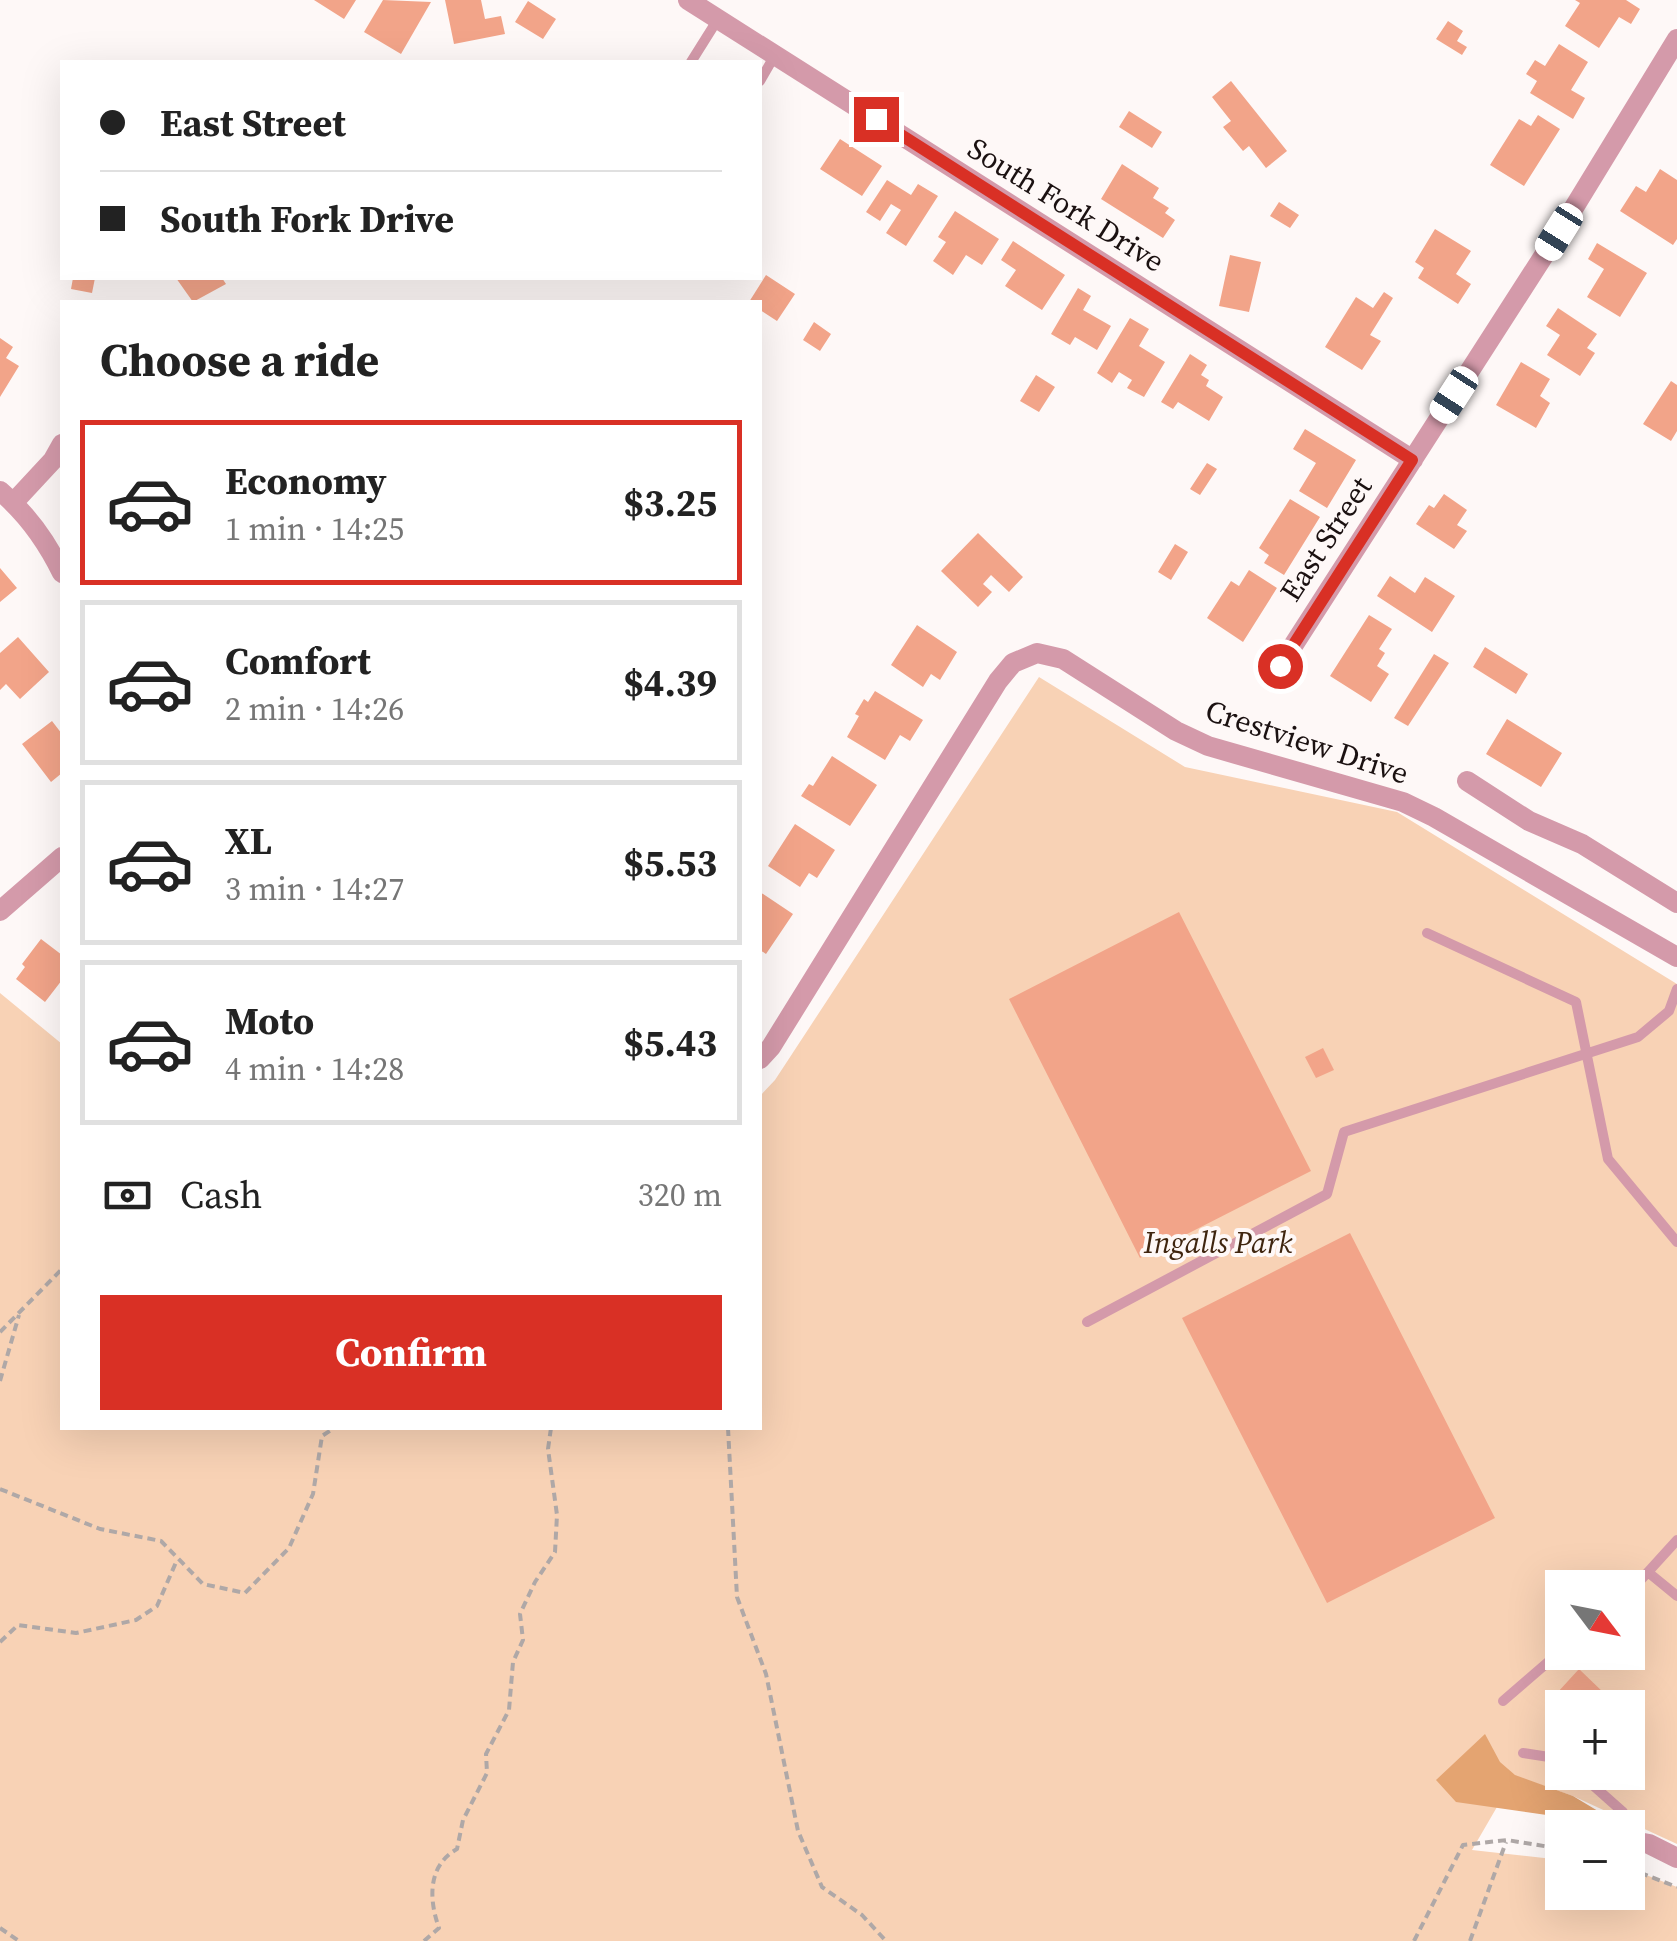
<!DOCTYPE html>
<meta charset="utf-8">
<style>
body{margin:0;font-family:"Source Serif 4",serif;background:#f6f6f6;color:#222;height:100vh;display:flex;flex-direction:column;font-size:38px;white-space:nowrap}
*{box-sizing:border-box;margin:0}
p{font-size:32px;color:#767676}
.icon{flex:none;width:55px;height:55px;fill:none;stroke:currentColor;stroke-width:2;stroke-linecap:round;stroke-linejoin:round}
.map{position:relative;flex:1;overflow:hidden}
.details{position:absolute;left:60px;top:300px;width:702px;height:1130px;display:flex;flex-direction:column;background:#fff;border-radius:0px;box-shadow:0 10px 40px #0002}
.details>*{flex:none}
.guide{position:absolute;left:60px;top:60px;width:702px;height:220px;border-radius:0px;box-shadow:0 10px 40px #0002;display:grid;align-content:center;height:220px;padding:0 40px;background:#fff}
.needle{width:65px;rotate:122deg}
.tools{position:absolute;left:1545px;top:1570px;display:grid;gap:20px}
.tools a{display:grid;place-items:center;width:100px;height:100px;border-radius:0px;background:#fff;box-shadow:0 10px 40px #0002;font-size:50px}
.end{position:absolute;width:45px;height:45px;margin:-22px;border:12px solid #d93025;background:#fff;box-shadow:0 0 0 5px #fff}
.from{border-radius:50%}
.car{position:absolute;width:30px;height:60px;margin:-30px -15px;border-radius:12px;box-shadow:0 0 8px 2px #0007;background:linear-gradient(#fff 24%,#345 0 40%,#fff 0 76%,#345 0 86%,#fff 0)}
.guide b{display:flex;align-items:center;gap:35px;height:95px;font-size:38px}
.guide b+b{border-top:2px solid #e0e0e0}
.guide i{width:25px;height:25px;background:#222}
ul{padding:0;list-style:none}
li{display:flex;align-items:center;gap:30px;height:165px;margin:0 20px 15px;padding:0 20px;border:5px solid #e0e0e0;border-radius:0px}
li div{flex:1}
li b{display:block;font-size:38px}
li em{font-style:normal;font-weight:700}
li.active{border-color:#d93025}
li>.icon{width:90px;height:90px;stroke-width:1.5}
h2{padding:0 40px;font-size:45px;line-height:120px}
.pay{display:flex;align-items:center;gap:25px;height:110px;padding:0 40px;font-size:38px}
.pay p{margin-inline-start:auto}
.cta{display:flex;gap:20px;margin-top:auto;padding:20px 40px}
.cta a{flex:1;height:115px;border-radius:0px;background:#d93025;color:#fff;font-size:40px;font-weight:700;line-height:115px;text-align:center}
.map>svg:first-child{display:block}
.green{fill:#f8d2b5;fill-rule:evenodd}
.forest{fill:#e4a471}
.building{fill:#f2a489}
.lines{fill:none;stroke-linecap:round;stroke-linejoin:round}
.path{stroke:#afa8a7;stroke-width:4;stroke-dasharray:8 5;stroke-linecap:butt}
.lane{stroke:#d49aaa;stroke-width:10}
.street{stroke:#d49aaa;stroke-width:20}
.route{stroke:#d93025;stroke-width:12}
.labels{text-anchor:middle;stroke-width:8;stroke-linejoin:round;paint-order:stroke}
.street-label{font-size:30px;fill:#1b1111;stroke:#fef8f7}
.park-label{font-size:30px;font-style:italic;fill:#3f250f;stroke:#fef8f7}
</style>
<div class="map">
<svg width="1677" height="1941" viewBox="0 0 1677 1941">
<rect width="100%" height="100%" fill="#fef8f7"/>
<path class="green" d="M1039,677L1185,767L1397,812L1677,984V1844L1573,1796L1515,1776L1472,1850L1562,1860V1892H1628V1868L1677,1887V1941H0V993L62,1044V1428H760V1096L775,1080ZM1562,1588H1628V1652H1562ZM1562,1708H1628V1772H1562Z"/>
<path class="forest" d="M1485,1734L1500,1762L1515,1775L1573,1796L1623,1826L1456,1802L1436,1780Z"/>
<path class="building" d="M314,0H356L344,19Z
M383,0L431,2L401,54L364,32Z
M445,0H481L485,19L501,16L505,34L454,44Z
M1575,0H1626L1640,9L1631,24L1619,17L1599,48L1565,26L1580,3Z
M528,1L556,19L543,39L515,22Z
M1448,21L1463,31L1457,41L1467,47L1462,55L1436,39Z
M1559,44L1588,62L1571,90L1585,98L1573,119L1530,93L1537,81L1526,74L1535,60L1545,66Z
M1231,81L1287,151L1266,168L1249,146L1243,151L1223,127L1231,121L1212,97Z
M1129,111L1162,132L1152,148L1119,127Z
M1538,115L1560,129L1524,186L1490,165L1519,119L1531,126Z
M840,139L882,166L862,196L820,169Z
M1122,164L1159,188L1153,198L1169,208L1165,213L1175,220L1163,238L1101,199Z
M1660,169L1677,180V239L1673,245L1620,211L1636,186L1646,192Z
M887,180L911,195L918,184L938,196L906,246L886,233L901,210L891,204L880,221L866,212Z
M1279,202L1299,215L1290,228L1270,216Z
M955,211L999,239L982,265L966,255L953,275L933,261L946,242L938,237Z
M1435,229L1471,251L1456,274L1471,284L1458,304L1418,278L1424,268L1415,262Z
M1013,241L1065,275L1042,310L1005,286L1016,270L1001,260Z
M1597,243L1647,273L1620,317L1587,297L1604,269L1588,259Z
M1230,255L1261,262L1249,312L1219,306Z
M766,275L795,294L777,321L760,310V302H749Z
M73,278H95L92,293L71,289Z
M176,278H222L226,284L193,302Z
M1078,288L1091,296L1083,310L1111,326L1097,350L1075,337L1070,345L1051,334Z
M1384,292L1393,298L1370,335L1381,341L1362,370L1325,347L1356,297L1373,308Z
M1558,308L1597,334L1587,348L1595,353L1580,376L1547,355L1560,335L1546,326Z
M1130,318L1149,329L1139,346L1165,362L1144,397L1127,388L1132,380L1119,372L1112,383L1097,373Z
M814,322L831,334L820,351L803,340Z
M0,338L13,347L6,358L19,366L0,397Z
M1190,354L1207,365L1201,375L1209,380L1206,386L1223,397L1209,421L1178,402L1173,409L1161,402Z
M1521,362L1550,379L1540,396L1550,403L1536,428L1496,405Z
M1036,375L1055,387L1039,412L1020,401Z
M1671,381L1677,385V431L1671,441L1643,424Z
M1305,429L1356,460L1327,508L1299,491L1316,463L1293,449Z
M1207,463L1217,469L1200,495L1190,489Z
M1444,494L1467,510L1457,525L1467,531L1454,549L1416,524L1429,505L1434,508Z
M1290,499L1320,517L1284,575L1264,563L1269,555L1259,548Z
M978,533L1023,577L1009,592L991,575L983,584L992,592L978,607L941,571Z
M1175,544L1188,552L1171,580L1158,572Z
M0,568L17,588L0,602Z
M1249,570L1277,588L1243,642L1207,618L1231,581L1239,586Z
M1390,576L1415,593L1425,577L1455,596L1432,632L1377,596Z
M1369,615L1392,629L1379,649L1385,653L1377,666L1389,674L1371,702L1330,676Z
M917,625L957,652L940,680L931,674L923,687L891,665Z
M18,637L49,672L20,699L6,684L0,690V653Z
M1485,647L1528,674L1516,694L1473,667Z
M1434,654L1449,663L1408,726L1394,718Z
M875,691L923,720L910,741L900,735L885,760L847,737L859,716L855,714L864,699L868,702Z
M1507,719L1562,753L1541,787L1486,754Z
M52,721L62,734V773L51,782L22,744Z
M832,756L877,785L850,826L801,796L809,784L813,786Z
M795,824L835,850L817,878L809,873L800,887L768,866Z
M760,892L793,914L766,954L760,950Z
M1179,912L1311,1171L1140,1258L1009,999Z
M41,939L62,955V980L45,1002L16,979L25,967L22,964Z
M1323,1048L1334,1070L1316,1078L1305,1057Z
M1350,1233L1495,1518L1327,1603L1182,1318Z
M1579,1669L1605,1694L1596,1705L1599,1708H1573L1557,1693Z
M1622,1699L1643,1717L1628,1738V1708H1615Z"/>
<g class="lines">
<path class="path" d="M0,1332L62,1269
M0,1381L19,1315
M728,1428L737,1597L766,1674L798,1831L822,1887L862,1915L886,1941
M0,1489L100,1529L161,1541L203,1584L245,1593L289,1548L313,1494L322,1436L334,1428
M0,1642L18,1625L76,1633L136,1620L157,1606L177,1560
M1628,1868L1677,1887
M0,1928L19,1941
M424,1941L439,1928C429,1900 427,1866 457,1849L463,1820L487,1773L486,1754L509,1710L513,1662L523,1640L520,1614L535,1582L555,1552L557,1515L548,1449L551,1428
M1414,1941L1463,1845L1507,1840L1562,1849
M1470,1941L1506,1842"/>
<path class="lane" d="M691,62L718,19
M760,81L775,55
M1427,933L1576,1002L1608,1159L1677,1242
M1087,1322L1327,1194L1344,1132L1638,1037L1669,1011L1677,989
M1649,1573L1677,1596
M1628,1594L1677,1540
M1503,1701L1562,1650
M1523,1753L1562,1759
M1578,1772L1623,1812L1625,1828"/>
<path class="street" d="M688,0L1413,460
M0,491C26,513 47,542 62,573
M14,502L53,460L62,444
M1280,666L1559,232L1677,39
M1467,781L1529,821L1582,844L1677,903
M0,911L62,857
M760,1059L771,1047L998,681L1013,663L1037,653L1063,659L1176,731L1208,746L1403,802L1434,817L1677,957
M1628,1840L1649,1844L1677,1858"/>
</g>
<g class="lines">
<path class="route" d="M876,119L1412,460L1280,666"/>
</g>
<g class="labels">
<g class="street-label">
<text transform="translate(1066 205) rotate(32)" y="10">South Fork Drive</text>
<text transform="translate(1326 539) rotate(-57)" y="10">East Street</text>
<text transform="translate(1307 742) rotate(18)" y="10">Crestview Drive</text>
</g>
<g class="park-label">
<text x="1218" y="1253">Ingalls Park</text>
</g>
</g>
</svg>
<div class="tools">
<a><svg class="needle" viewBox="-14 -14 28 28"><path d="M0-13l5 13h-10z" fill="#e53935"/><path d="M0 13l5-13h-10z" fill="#767676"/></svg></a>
<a>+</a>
<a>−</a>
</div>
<i class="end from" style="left:1280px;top:666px"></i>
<i class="end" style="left:876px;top:119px"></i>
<i class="car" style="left:1559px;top:232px;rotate:212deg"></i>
<i class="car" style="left:1454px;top:395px;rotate:213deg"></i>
<div class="guide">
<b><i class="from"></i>East Street</b>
<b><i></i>South Fork Drive</b>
</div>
<section class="details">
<h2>Choose a ride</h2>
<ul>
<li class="active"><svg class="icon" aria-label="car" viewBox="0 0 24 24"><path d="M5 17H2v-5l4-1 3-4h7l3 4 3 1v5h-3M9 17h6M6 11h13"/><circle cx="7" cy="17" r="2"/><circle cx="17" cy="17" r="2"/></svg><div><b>Economy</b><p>1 min · 14:25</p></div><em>$3.25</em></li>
<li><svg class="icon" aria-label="car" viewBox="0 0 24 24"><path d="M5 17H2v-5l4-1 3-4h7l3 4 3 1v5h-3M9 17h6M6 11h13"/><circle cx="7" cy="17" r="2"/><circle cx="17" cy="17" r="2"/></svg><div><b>Comfort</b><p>2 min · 14:26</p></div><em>$4.39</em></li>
<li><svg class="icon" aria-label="car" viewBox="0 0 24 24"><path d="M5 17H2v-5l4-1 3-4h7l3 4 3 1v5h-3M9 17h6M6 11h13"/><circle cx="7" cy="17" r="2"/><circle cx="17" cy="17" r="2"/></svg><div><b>XL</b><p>3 min · 14:27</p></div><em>$5.53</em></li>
<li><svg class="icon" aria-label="car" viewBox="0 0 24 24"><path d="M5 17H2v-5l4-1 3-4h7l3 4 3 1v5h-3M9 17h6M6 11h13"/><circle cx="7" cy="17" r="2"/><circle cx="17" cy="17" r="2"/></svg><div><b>Moto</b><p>4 min · 14:28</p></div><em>$5.43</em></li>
</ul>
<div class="pay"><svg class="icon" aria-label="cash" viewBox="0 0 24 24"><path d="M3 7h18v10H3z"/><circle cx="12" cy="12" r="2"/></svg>Cash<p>320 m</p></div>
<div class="cta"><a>Confirm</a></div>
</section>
</div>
